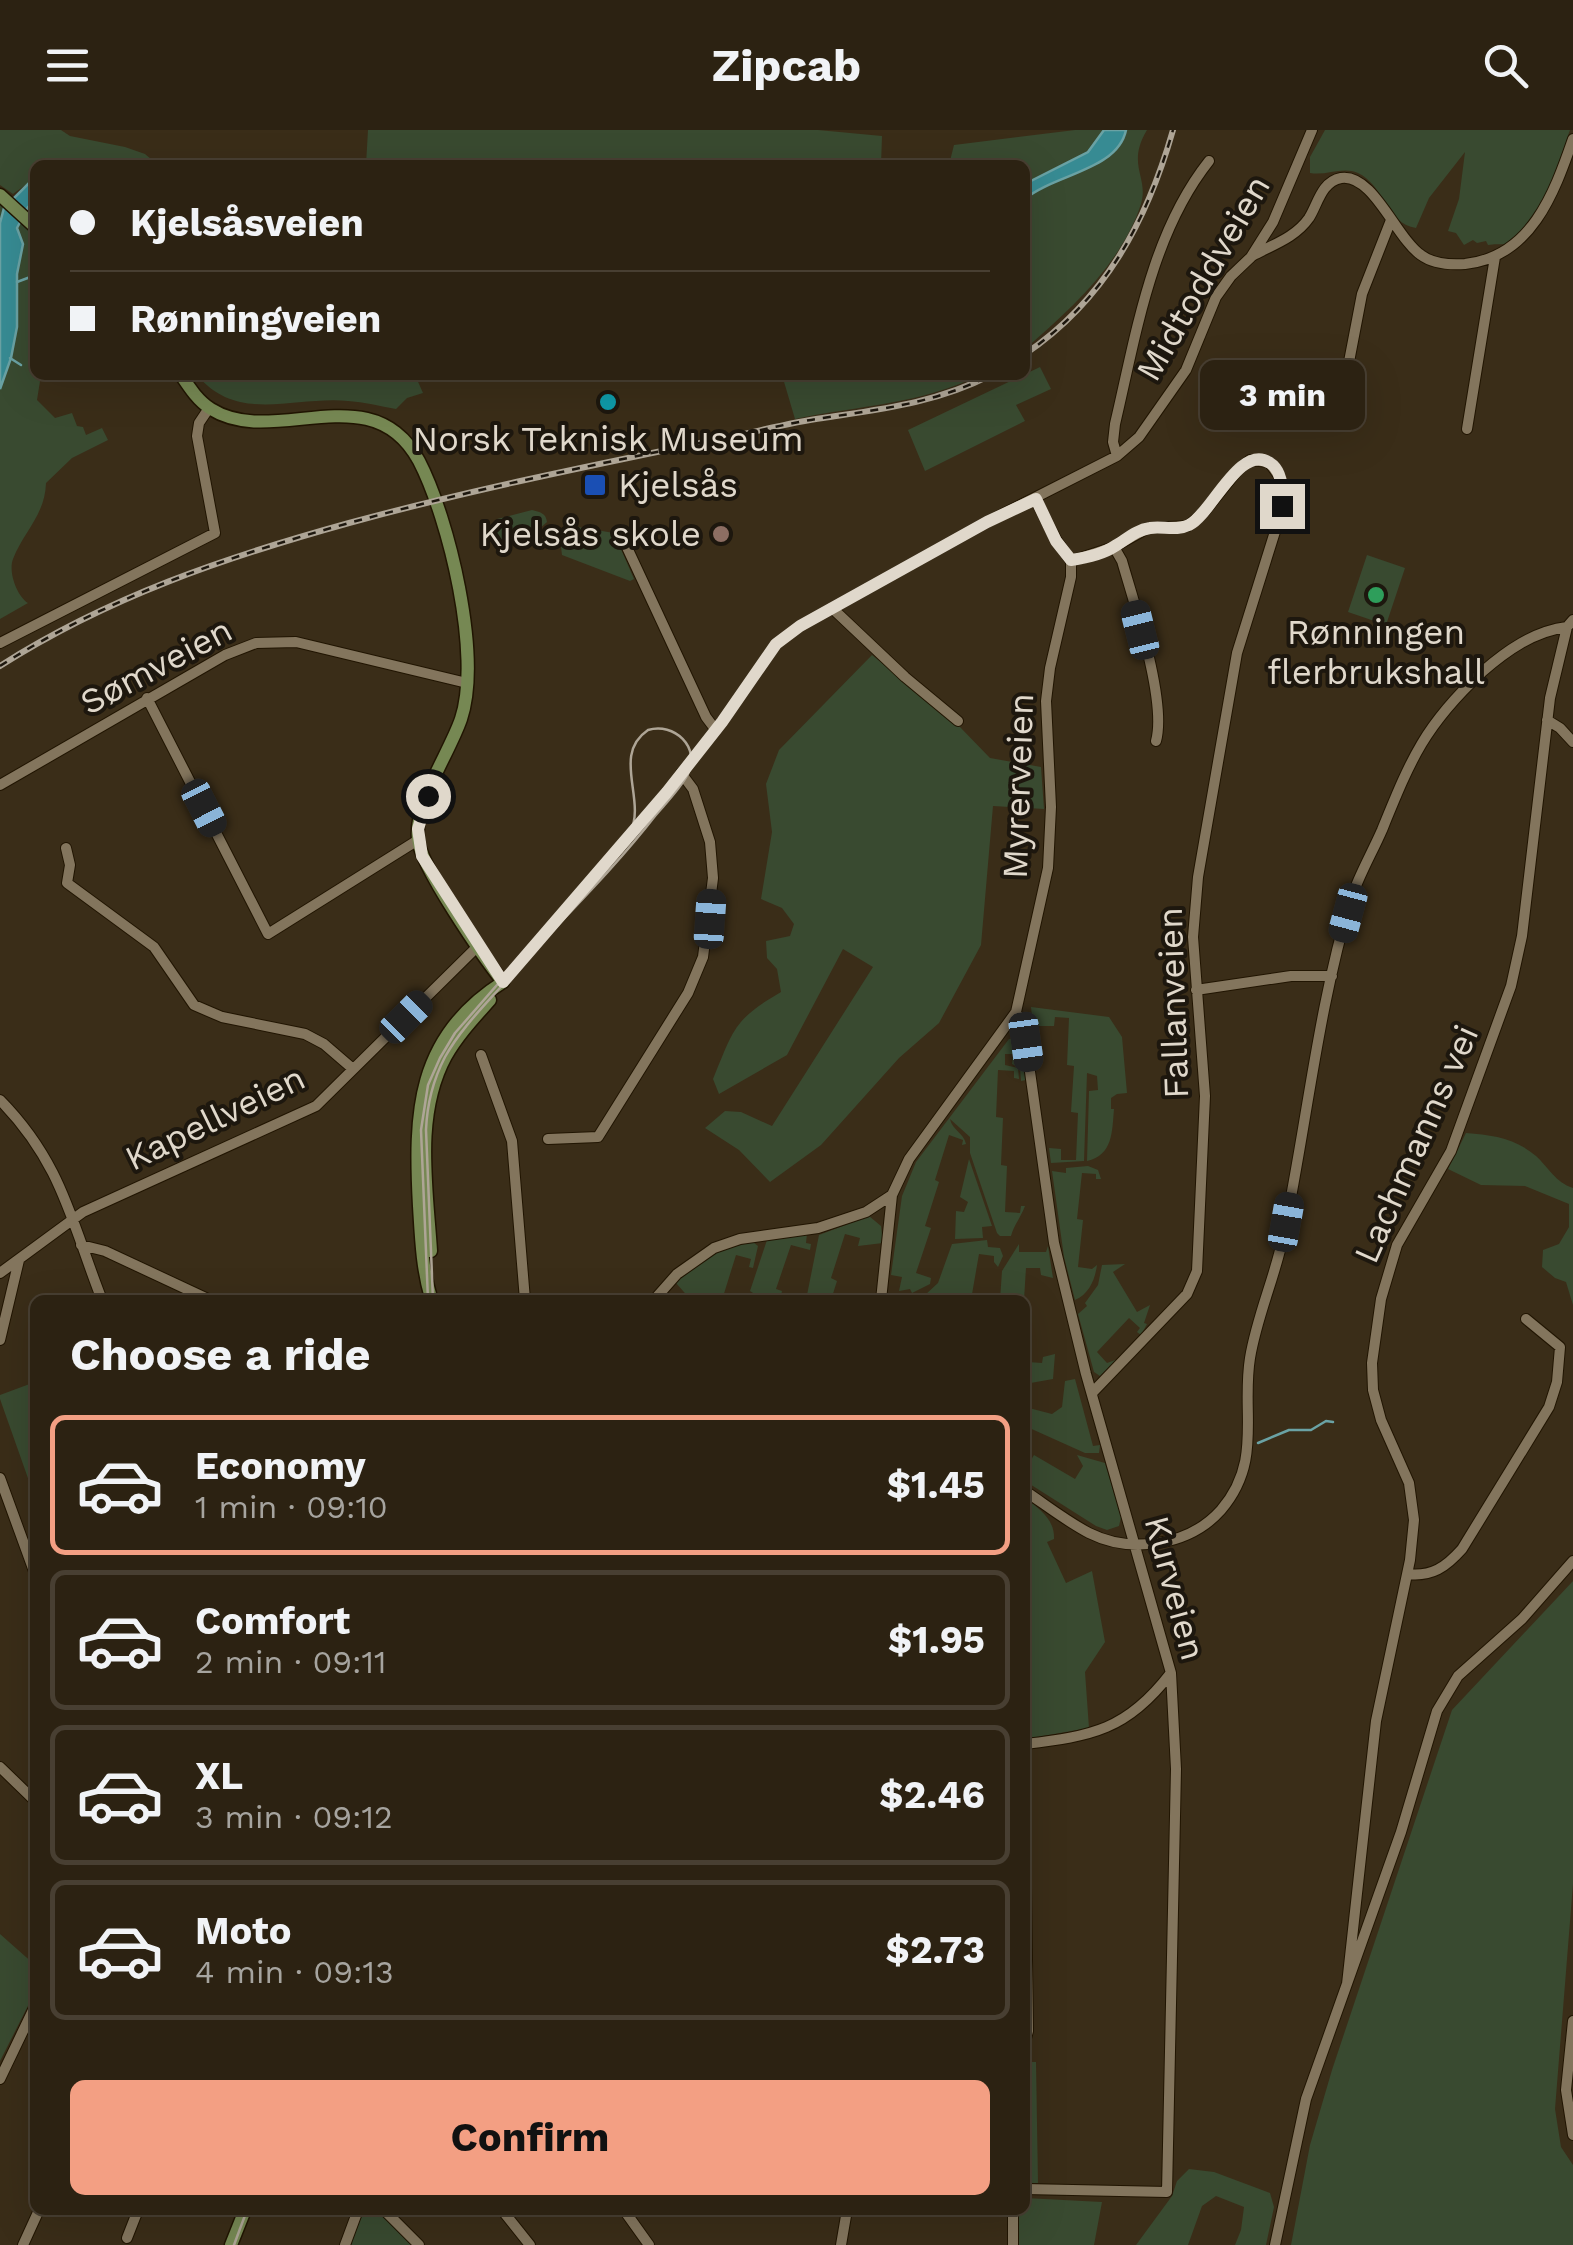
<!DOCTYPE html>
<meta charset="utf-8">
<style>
body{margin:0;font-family:"Work Sans",sans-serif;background:#382f20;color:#f1f3f6;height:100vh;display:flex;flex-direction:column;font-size:38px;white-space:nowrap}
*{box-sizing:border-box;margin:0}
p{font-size:32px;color:#a6a49f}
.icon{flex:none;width:55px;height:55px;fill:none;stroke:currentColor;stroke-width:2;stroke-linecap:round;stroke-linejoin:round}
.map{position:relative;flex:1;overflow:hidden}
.drawer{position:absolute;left:30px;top:1165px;width:1000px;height:920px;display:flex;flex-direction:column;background:#2c2212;border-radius:15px;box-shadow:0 10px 40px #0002,0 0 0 2px #483f32}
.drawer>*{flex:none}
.banner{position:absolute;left:30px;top:30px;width:1000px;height:220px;border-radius:15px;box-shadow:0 10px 40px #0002,0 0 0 2px #483f32;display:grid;align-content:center;height:220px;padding:0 40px;background:#2c2212}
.end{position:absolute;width:45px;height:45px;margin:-22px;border:12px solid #e0d8cb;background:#111;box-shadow:0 0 0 5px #111}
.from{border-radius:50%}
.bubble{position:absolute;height:70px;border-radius:15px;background:#2c2212;box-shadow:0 10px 40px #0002,0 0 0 2px #483f32;font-size:32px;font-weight:700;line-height:70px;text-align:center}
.car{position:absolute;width:30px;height:60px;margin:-30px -15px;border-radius:12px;box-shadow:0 0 8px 2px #0007;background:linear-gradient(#222 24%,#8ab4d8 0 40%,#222 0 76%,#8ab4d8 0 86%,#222 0)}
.banner b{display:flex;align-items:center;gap:35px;height:95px;font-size:38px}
.banner b+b{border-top:2px solid #483f32}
.banner i{width:25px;height:25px;background:#f1f3f6}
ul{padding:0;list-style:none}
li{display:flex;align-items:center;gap:30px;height:140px;margin:0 20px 15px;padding:0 20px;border:5px solid #483f32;border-radius:15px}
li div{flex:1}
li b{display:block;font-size:38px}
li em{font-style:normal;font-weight:700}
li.selected{border-color:#f39f83}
li>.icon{width:90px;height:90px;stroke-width:1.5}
h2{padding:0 40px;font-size:45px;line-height:120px}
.action{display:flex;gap:20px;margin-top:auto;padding:20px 40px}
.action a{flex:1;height:115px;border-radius:15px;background:#f39f83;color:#111;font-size:40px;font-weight:700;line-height:115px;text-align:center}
header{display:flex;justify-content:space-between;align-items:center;height:130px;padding:0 40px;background:#2c2212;font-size:45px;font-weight:700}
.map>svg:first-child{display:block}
.green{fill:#394a30}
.water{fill:#378b93;stroke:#6aa2a4;stroke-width:2.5}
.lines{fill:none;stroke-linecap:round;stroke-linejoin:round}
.stream{stroke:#6aa2a4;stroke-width:2.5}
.minor-casing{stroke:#211502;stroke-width:12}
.major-casing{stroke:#211502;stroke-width:15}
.minor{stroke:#83755d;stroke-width:10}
.major{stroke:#768853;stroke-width:12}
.tram{stroke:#aea596;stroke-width:2.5}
.rail-casing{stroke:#aea596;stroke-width:6}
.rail{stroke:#1d170e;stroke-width:2.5;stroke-dasharray:8;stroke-linecap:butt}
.route{stroke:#e0d8cb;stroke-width:12}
.culture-dot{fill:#0f9aa8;stroke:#1d170e;stroke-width:4}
.transit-dot{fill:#1a4fb4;stroke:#1d170e;stroke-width:4}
.education-dot{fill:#8d6e63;stroke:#1d170e;stroke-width:4}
.leisure-dot{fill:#2e9e5b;stroke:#1d170e;stroke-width:4}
.labels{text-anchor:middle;stroke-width:8;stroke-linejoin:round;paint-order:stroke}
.street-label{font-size:35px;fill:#e0d8cb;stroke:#1d170e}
.poi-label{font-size:35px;fill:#e0d8cb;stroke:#1d170e}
</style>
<header><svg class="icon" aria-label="menu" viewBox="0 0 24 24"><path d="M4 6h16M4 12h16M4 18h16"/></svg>Zipcab<svg class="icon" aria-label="search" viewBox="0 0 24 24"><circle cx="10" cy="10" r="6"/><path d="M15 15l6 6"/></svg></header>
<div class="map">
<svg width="1573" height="2115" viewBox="0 0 1573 2115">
<rect width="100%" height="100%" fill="#3a2d18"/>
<path class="green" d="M0,0H61L70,6L125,17L145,24L158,35H35V48L13,64L0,55Z
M368,0H818L882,6L881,35H366Z
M1075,0H1104L1088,22L1025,54V35H949L954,15Z
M1126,0H1147C1126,35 1149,47 1141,74C1122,133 1070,180 1025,219V69C1055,44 1117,41 1126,0Z
M1325,0H1570C1559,31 1540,96 1510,112C1502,116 1498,113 1488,115L1486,111L1477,113L1473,110L1464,115L1456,103L1448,101L1459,69L1465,22L1429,68L1416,98C1387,94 1384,55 1358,43C1342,36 1327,46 1310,43V27Z
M0,74L35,106V245H41L37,270L55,288L72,283L77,296L83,297L86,305L102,298L108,310L72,328L46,353C45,385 24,401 13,429C8,442 17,466 28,473L0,489Z
M1040,237L1051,259L1016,275L1025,291L925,341L908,300Z
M197,245L236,248L241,245H415L423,263L407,268L396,279C380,276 364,272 348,271C293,266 238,294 197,245Z
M782,245H980C918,275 861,275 795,289Z
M532,380C540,382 546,383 547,392L536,402L500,410L494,402L497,389Z
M566,395L614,403L634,449L630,451L562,425L560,409Z
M1367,425L1405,438L1386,495L1348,482Z
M872,525L958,595L990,628L1041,637L1044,679L993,676L981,815L939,893L899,928L821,1015L770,1052L739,1020L705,998L725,981L741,982L772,996L873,837L843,819L787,925L719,964L713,949C734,899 733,890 781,862L777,839L767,828L766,811L790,806L794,794L782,778L761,769L772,702L766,654L779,620Z
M1031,877L1109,887L1122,907L1127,963L1117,964L1111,968V979H1114C1112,1002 1113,1025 1087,1031L1089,961L1098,960L1097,946L1087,943L1084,1031L1051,1033L1049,1018L1061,1019V1030H1076L1078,983L1071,982L1074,936L1067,935L1069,888L1055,887L1054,896H1033Z
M1009,909H1014L1021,918L1026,950L1021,951L1020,938L1012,934L1013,924H1005V935L1018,938L1019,949L1014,948V941L998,940L996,987L1003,988L1001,1035L1007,1036L1005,1082L1020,1083L1021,1076H1025C1021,1087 1014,1095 1011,1106H1000L997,1103L970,1023V1007L950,989C952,1000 964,1003 966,1014L962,1015L963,1010L949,1005L935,1050L939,1052L925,1096L931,1098L916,1143L931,1148L930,1154L912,1163L910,1159L899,1161L902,1147L891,1145L902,1066L916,1032Z
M1466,1003C1492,1005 1515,1008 1536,1026C1549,1038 1555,1052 1573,1058V1175L1566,1152L1555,1148L1542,1137L1543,1120L1559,1114L1569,1097V1074L1525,1056L1481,1055L1448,1039Z
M969,1029L992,1096L982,1097L983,1108L955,1109L956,1081L964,1082L968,1072L960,1067Z
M1088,1036L1098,1040L1101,1049H1096V1044L1082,1043L1077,1089L1083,1090L1078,1137L1092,1139L1097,1135C1095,1150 1089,1164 1075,1170L1064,1127L1052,1041L1066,1043V1038Z
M869,1086L881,1096L883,1113L858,1116L860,1108L845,1104L831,1148L837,1151L831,1170H806L819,1105Z
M807,1104L806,1113L811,1114L810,1120L791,1115L776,1159L782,1161L780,1170H754L756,1165L750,1161L767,1110Z
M987,1110L988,1117L1000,1118L1003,1126L998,1137L994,1132V1126L979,1124L971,1170H940L925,1165L938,1153L952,1114Z
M753,1112L758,1116L753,1138L749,1137L751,1129L736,1125L722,1170H691L676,1153C694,1129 724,1118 753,1112Z
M1019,1114V1122H1046L1048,1116L1053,1148L1041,1145L1040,1138H1026L1024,1170H1000L1002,1141Z
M1125,1134L1113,1142L1137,1182L1150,1175L1144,1193L1147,1194L1141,1205L1137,1202L1140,1198L1129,1188L1097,1222L1107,1233L1118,1229L1100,1246L1094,1242L1078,1184L1087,1176L1085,1173L1098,1155L1102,1135Z
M1025,1185H1030L1028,1232L1042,1233L1043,1227L1055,1224L1053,1249L1025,1254Z
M1075,1249L1093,1316L1100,1315L1099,1323H1085L1025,1296V1277L1052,1284L1062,1277L1065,1251Z
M35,1252V1368L0,1269V1265Z
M1034,1325L1075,1349L1083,1336L1077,1325L1105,1333L1121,1387L1119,1396L1107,1400L1096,1396L1025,1351V1327L1031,1330Z
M1025,1368C1040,1379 1055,1390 1054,1409L1047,1412L1066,1453L1092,1441L1105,1512L1085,1542L1089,1598L1025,1609Z
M1573,1451V1754L1555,1979L1561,2017L1573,2035V2115H1291L1310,2015L1332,1940L1452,1580Z
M0,1804L35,1835V1862L0,1931Z
M1025,1932H1036L1038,2053H1025Z
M1189,2039L1214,2042L1270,2063L1274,2077L1266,2115H1235L1241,2100L1244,2077L1216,2066L1202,2076L1188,2115H1136L1172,2066L1177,2051Z
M1025,2068L1102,2072L1094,2115H1016L1017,2080H1025Z
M361,2080H380L415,2115H348Z"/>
<path class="water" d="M1104,0H1126C1118,40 1055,44 1025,69V54L1088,22Z
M35,47V74L28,77L17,98L23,114L17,144V197L11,228L0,259V93L4,78Z"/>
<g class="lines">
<path class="stream" d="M17,152L33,146
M1025,188L1028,187
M10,228L21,235
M1258,1313L1289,1300H1311L1326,1291L1333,1292"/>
<defs>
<path id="minor" d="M1252,126C1272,115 1295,108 1309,88C1318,74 1321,52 1341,48C1373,43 1396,108 1421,125C1433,134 1450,135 1465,134C1531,127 1554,64 1573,9
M1343,263L1362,164L1391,90
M1467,299L1495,127
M1117,326L1113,312L1115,294C1136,205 1151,104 1209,31
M624,411L706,587L715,599
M1114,417L1122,431C1134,473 1167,571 1156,611
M1071,431L1114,417L1148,398L1188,396L1205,381L1237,341L1250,330L1269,332L1279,346L1283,376L1237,523L1198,747L1193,807L1205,966L1197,1141L1187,1164L1092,1263
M832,478L905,547L958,591
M0,513L215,403L197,306L199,293L209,278
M147,568L268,804L418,710
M1547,590L1560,598L1573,612
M0,655L225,525L256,513L296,512L467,553
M66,718L70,735L67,753L154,817L194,875L222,887L305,904L324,914L353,939
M503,852L667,662L722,592L776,514L800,496L987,392L1117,326L1139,307L1186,240L1216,167L1231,146L1251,127L1273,92L1312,0
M1196,860L1291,846H1332
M1016,882L1024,899L1054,1113L1086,1244L1171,1543L1176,1639L1167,2062L1025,2059
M481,925L512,1011L525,1170
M0,970C62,1033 71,1091 102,1170
M548,1009L598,1007L688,863L703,827L713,748L710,712L693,659L681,643
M81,1115L105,1121L210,1170
M0,1143L83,1082L316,976L479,815
M654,1170L677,1144L714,1118L740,1109L818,1098L866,1082L892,1065L909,1029L1016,882L1048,738L1051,677L1046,571L1050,538L1071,447V431L1057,411L1035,369
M881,1170L892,1065
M0,1210L19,1130
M0,1348L35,1444
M1025,1361C1046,1375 1066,1391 1089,1403C1131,1424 1189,1416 1221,1380C1263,1331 1241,1283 1250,1228C1257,1185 1276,1145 1284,1103C1307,992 1318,878 1351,769C1359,745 1372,723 1382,700C1411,629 1424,596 1482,542C1506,521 1534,501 1567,497
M1407,1444C1432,1447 1446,1437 1462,1419L1549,1277L1557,1252L1560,1217L1526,1189
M1025,1614C1092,1606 1127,1600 1170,1544
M0,1637L35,1671
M1025,1687L1028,1901L1025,1912
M1347,1854L1376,1591L1410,1430L1414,1390L1409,1353L1381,1290L1373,1260L1372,1233L1381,1169L1397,1115L1451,1021L1511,856L1522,806L1550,568L1567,497L1573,490
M1573,1891L1566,1960L1573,2005
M0,1949L35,1876
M384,2080L419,2115
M502,2080L530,2115
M624,2080L649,2115
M1013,2080V2115
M127,2108L138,2080
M23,2115L39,2080
M345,2115L358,2080
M841,2115L847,2080
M1275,2115L1306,1969L1401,1702L1437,1581L1458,1546L1522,1489L1573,1431"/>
<path id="major" d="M0,65L35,97
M181,245C189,257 198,271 211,279C274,319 372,243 419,331C449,389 482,526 461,589C449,624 414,673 418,709C420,736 484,828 503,852
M431,1121C427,1057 414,985 446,926C458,905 474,888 490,870
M431,1168C422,1138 421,1108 419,1076C414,983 416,907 503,852
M231,2115L245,2080"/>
</defs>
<use href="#minor" class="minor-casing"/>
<use href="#major" class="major-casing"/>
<use href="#minor" class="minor"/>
<use href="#major" class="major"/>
<path class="tram" d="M428,1170L421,1000L428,955L440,928L455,903L630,703C647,670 611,625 648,600C674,592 701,617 688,644C680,659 666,673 655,686C610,744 556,795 507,850C486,874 461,898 445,927C433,950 427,975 426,1000L433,1170
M234,2115L247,2080"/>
<defs>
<path id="rail" d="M1025,224C1105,170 1147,91 1173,0
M0,536C108,467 226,427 349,393C477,358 604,333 734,306C763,300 793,292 823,288C882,279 936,273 991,245"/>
</defs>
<use href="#rail" class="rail-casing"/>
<use href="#rail" class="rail"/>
</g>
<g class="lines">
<path class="route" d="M428,666L418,699L422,726L503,852L667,662L722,592L776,514L800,496L987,392L1036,369L1056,411L1071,430C1085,428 1103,424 1115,416C1127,409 1136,400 1150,398C1162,396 1177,401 1189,395C1211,385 1240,312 1270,333C1283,341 1283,362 1282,376"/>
</g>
<circle class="culture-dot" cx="608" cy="272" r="10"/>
<rect class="transit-dot" x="583" y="343" width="24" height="24" rx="5"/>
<circle class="education-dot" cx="721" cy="404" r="10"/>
<circle class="leisure-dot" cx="1376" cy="465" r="10"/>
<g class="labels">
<g class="street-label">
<text transform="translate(1203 148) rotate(-60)" y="12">Midtoddveien</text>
<text transform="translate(156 536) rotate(-28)" y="12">Sømveien</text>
<text transform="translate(1018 656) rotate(-88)" y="12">Myrerveien</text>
<text transform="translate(1173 873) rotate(-92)" y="12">Fallanveien</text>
<text transform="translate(215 988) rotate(-26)" y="12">Kapellveien</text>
<text transform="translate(1416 1014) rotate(-66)" y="12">Lachmanns vei</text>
<text transform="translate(1175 1458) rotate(75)" y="12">Kurveien</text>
</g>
<g class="poi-label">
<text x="608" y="321">Norsk Teknisk Museum</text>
<text x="618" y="367" text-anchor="start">Kjelsås</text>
<text x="701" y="416" text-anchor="end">Kjelsås skole</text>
<text x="1376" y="514">Rønningen<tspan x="1376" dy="40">flerbrukshall</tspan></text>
</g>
</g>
</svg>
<i class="end from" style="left:428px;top:666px"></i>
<i class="end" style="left:1282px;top:376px"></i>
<div class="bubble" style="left:1200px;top:230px;width:165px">3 min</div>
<i class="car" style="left:1140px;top:500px;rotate:346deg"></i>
<i class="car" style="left:204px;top:678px;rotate:153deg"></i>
<i class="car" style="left:1348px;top:783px;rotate:195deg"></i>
<i class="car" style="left:710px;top:789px;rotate:4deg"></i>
<i class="car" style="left:406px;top:887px;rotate:45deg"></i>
<i class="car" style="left:1026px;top:912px;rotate:172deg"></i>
<i class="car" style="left:1286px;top:1092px;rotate:10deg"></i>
<div class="banner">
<b><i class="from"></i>Kjelsåsveien</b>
<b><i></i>Rønningveien</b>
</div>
<section class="drawer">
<h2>Choose a ride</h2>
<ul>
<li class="selected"><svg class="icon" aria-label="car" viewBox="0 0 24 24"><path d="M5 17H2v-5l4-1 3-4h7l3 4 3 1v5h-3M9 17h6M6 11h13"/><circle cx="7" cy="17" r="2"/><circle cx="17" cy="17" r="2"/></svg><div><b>Economy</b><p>1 min · 09:10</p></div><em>$1.45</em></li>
<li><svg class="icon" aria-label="car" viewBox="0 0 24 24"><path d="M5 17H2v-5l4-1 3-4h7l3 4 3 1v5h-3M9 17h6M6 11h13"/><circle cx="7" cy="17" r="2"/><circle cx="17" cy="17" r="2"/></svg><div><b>Comfort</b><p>2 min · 09:11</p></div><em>$1.95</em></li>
<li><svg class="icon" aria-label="car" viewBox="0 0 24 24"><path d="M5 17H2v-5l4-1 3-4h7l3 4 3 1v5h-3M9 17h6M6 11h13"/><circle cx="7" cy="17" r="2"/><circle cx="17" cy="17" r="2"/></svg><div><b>XL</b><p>3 min · 09:12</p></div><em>$2.46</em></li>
<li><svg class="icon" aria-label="car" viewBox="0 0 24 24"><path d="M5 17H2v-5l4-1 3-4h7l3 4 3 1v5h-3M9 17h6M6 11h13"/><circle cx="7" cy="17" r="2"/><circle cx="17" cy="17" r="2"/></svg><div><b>Moto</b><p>4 min · 09:13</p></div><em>$2.73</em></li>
</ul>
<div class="action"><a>Confirm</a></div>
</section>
</div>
